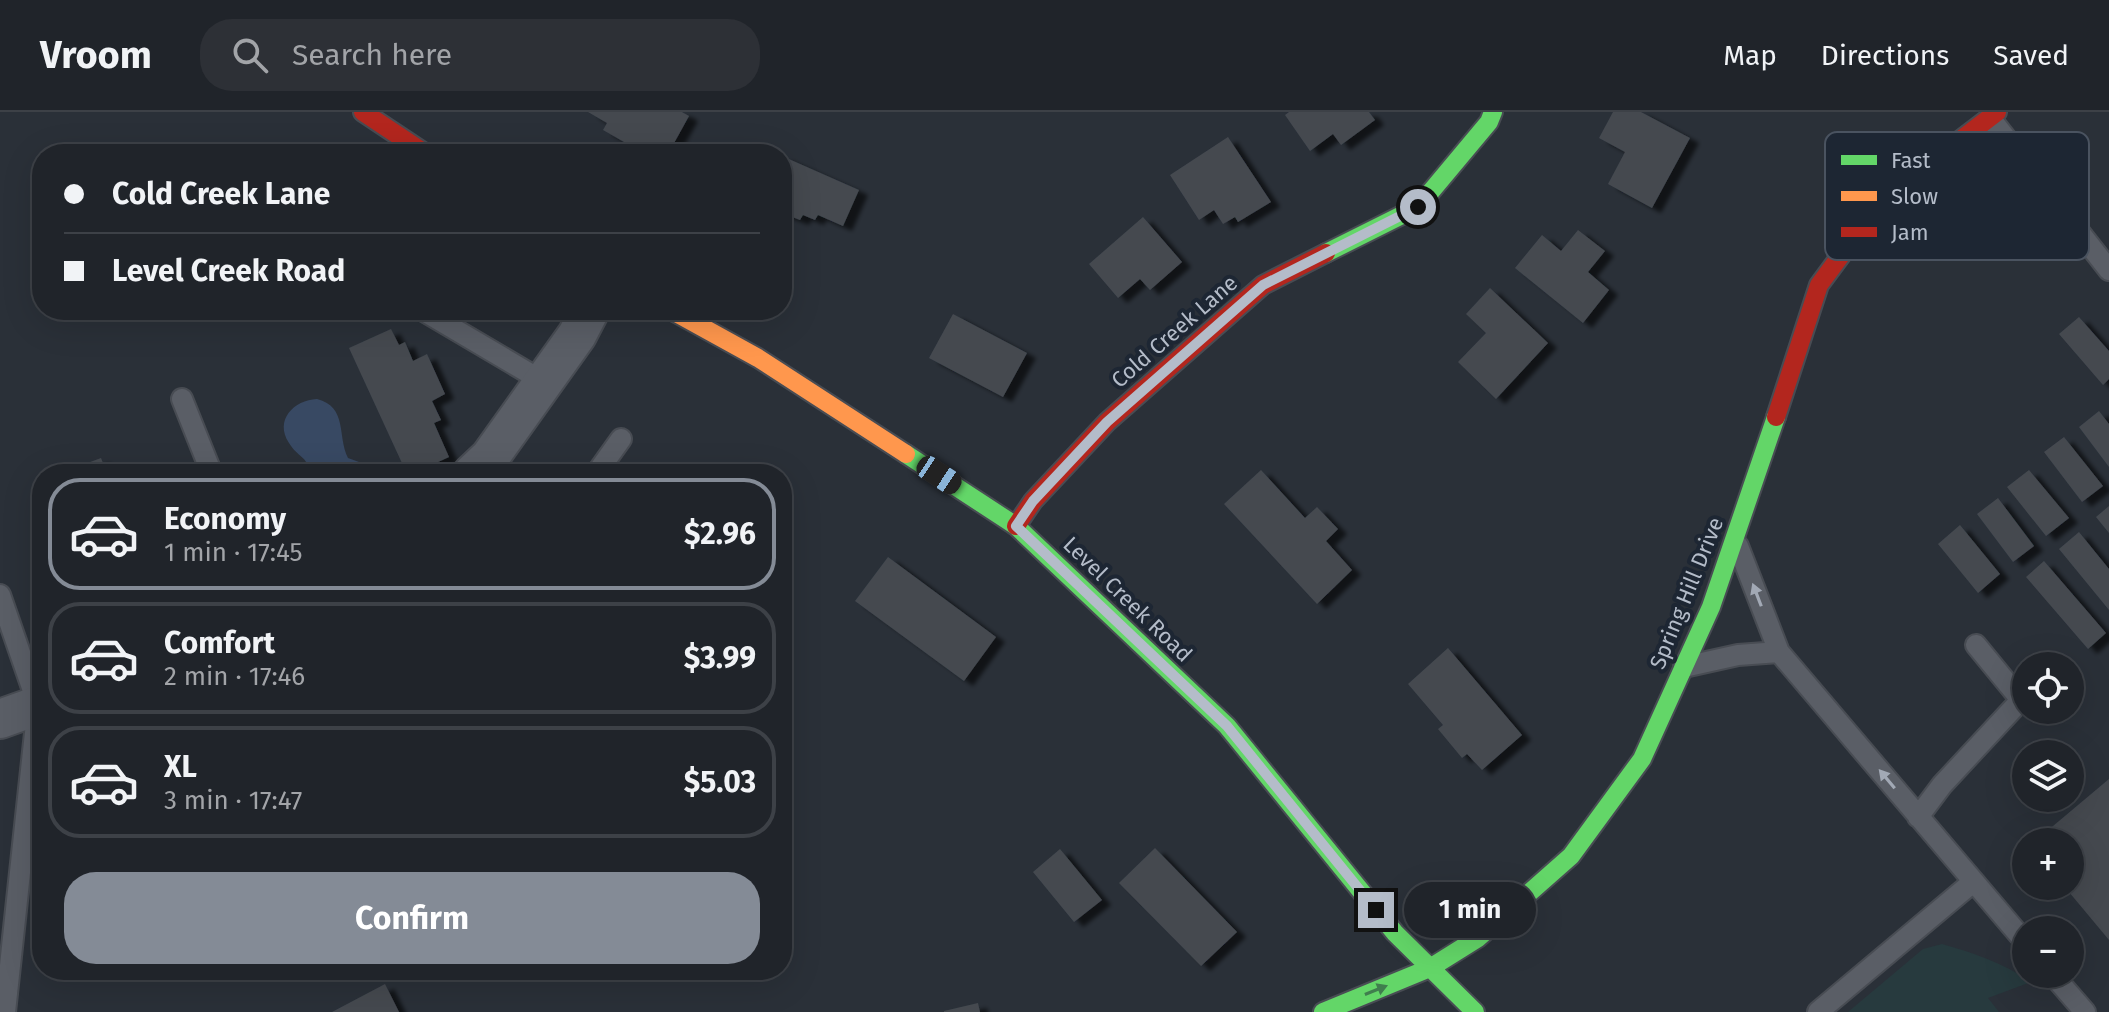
<!DOCTYPE html>
<meta charset="utf-8">
<style>
body{margin:0;font-family:"Fira Sans",sans-serif;background:#2d3036;color:#f1f3f6;height:100vh;display:flex;flex-direction:column;font-size:30px;white-space:nowrap}
*{box-sizing:border-box;margin:0}
p{font-size:26px;color:#a2a4a8}
.icon{flex:none;width:44px;height:44px;fill:none;stroke:currentColor;stroke-width:2;stroke-linecap:round;stroke-linejoin:round}
.map{position:relative;flex:1;overflow:hidden}
.side{position:absolute;left:32px;top:352px;width:760px;height:516px;display:flex;flex-direction:column;background:#20242a;border-radius:32px;box-shadow:0 8px 32px #0002,0 0 0 2px #3d4147}
.side>*{flex:none}
.top-card{position:absolute;left:32px;top:32px;width:760px;height:176px;border-radius:32px;box-shadow:0 8px 32px #0002,0 0 0 2px #3d4147;display:grid;align-content:center;height:176px;padding:0 32px;background:#20242a}
.tools{position:absolute;left:2012px;top:540px;display:grid;gap:16px}
.tools a{display:grid;place-items:center;width:72px;height:72px;border-radius:50%;background:#20242a;box-shadow:0 8px 32px #0002,0 0 0 2px #3d4147;font-size:40px}
.end{position:absolute;width:36px;height:36px;margin:-18px;border:10px solid #b4bcc9;background:#111;box-shadow:0 0 0 4px #111}
.from{border-radius:50%}
.bubble{position:absolute;height:56px;border-radius:28px;background:#20242a;box-shadow:0 8px 32px #0002,0 0 0 2px #3d4147;font-size:26px;font-weight:700;line-height:56px;text-align:center}
.car{position:absolute;width:24px;height:48px;margin:-24px -12px;border-radius:10px;box-shadow:0 0 6px 2px #0007;background:linear-gradient(#222 24%,#8ab4d8 0 40%,#222 0 76%,#8ab4d8 0 86%,#222 0)}
.top-card b{display:flex;align-items:center;gap:28px;height:76px;font-size:30px}
.top-card b+b{border-top:2px solid #3d4147}
.top-card i{width:20px;height:20px;background:#f1f3f6}
ul{padding:14px 0 0;list-style:none}
li{display:flex;align-items:center;gap:24px;height:112px;margin:0 16px 12px;padding:0 16px;border:4px solid #3d4147;border-radius:32px}
li div{flex:1}
li b{display:block;font-size:30px}
li em{font-style:normal;font-weight:700}
li.selected{border-color:#848b96}
li>.icon{width:72px;height:72px;stroke-width:1.5}
.action{display:flex;gap:16px;margin-top:auto;padding:16px 32px}
.action a{flex:1;height:92px;border-radius:32px;background:#848b96;color:#fff;font-size:32px;font-weight:700;line-height:92px;text-align:center}
header{display:flex;align-items:center;gap:48px;box-sizing:border-box;height:112px;padding:0 40px;background:#20242a;border-bottom:2px solid #3d4147}
header strong{font-size:38px}
nav{display:flex;gap:44px;margin-inline-start:auto;font-size:28px}
.search{width:560px;height:72px;background:#2d3036;display:flex;align-items:center;gap:20px;box-sizing:border-box;padding:0 28px;border-radius:32px;color:#a2a4a8;font-size:30px}
.map>svg:first-child{display:block}
.green{fill:#273a3e}
.water{fill:#384963}
.building{fill:#444950;filter:url(#shadow)}
.lines{fill:none;stroke-linecap:round;stroke-linejoin:round}
.lane-casing{stroke:#484c53;stroke-width:24}
.street-casing{stroke:#484c53;stroke-width:42}
.fast-casing{stroke:#484c53;stroke-width:22}
.slow-casing{stroke:#484c53;stroke-width:22}
.jam-casing{stroke:#484c53;stroke-width:22}
.lane{stroke:#5a5e66;stroke-width:20}
.street{stroke:#5a5e66;stroke-width:38}
.fast{stroke:#63d668;stroke-width:18}
.slow{stroke:#ff974d;stroke-width:18}
.jam{stroke:#b3261e;stroke-width:18}
.oneway{fill:#a2a9b5}
.oneway2{fill:#407e4e}
.route{stroke:#b4bcc9;stroke-width:10}
.labels{text-anchor:middle;stroke-width:8;stroke-linejoin:round;paint-order:stroke}
.street-label{font-size:22px;fill:#b4bcc9;stroke:#1d2633}
.key{fill:#1d2633;stroke:#4a5360;stroke-width:2}
.key-label{font-size:22px;fill:#b4bcc9}
</style>
<header>
<strong>Vroom</strong>
<div class="search"><svg class="icon" aria-label="search" viewBox="0 0 24 24"><circle cx="10" cy="10" r="6"/><path d="M15 15l6 6"/></svg>Search here</div>
<nav><a>Map</a><a>Directions</a><a>Saved</a></nav>
</header>
<div class="map">
<svg width="2109" height="900" viewBox="0 0 2109 900">
<defs>
<filter id="shadow"><feDropShadow dx="9" dy="5" stdDeviation="2" flood-color="#0009"/></filter>
</defs>
<rect width="100%" height="100%" fill="#2a3038"/>
<path class="green" d="M1942,832C1974,841 2003,851 2031,870L1988,886L1999,900H1848L1923,837Z"/>
<path class="water" d="M317,287C348,295 337,324 348,346L359,350L357,362H311C306,342 298,346 289,331C274,308 294,288 317,287Z"/>
<path class="building" d="M588,0H682L689,4L668,42H662L652,37L649,42H645L603,18L607,11Z
M1289,0H1369L1375,8L1341,33L1333,22L1310,39L1285,3Z
M1613,0H1641L1690,26L1652,96L1608,72L1625,40L1599,26Z
M1228,25L1271,90L1238,110L1235,105L1223,112L1214,98L1199,108L1170,63Z
M782,44L859,78L843,114L818,103L815,108L803,103L800,108L782,101Z
M1143,105L1182,150L1150,178L1140,167L1118,186L1089,152Z
M1578,118L1605,139L1588,160L1609,178L1583,211L1515,156L1542,123L1561,139Z
M1490,176L1548,231L1496,287L1458,250L1486,221L1466,202Z
M953,202L1027,241L1003,285L929,246Z
M2079,205L2109,239V267L2103,273L2059,222Z
M391,217L399,233L405,230L413,249L427,242L445,282L432,289L441,308L434,311L449,345L412,362H407L349,236Z
M2099,299L2109,312V355L2079,315Z
M2064,325L2103,374L2082,390L2044,340Z
M101,346L106,359L122,354L125,362H58Z
M1261,358L1305,406L1317,395L1338,417L1326,429L1352,458L1317,492L1224,392Z
M2029,358L2069,406L2046,424L2007,375Z
M1998,386L2034,434L2013,450L1977,402Z
M2109,394V421L2096,405Z
M1960,413L2000,462L1978,481L1938,432Z
M2079,420L2109,457V498L2059,437Z
M888,445L996,525L964,569L855,489Z
M2044,449L2106,521L2088,537L2026,465Z
M1448,536L1522,623L1482,658L1467,642L1462,646L1438,617L1443,613L1408,572Z
M2109,667V828L2064,774H2070V730H2034Z
M1155,736L1237,820L1201,854L1119,771Z
M1060,737L1102,788L1074,810L1033,760Z
M385,872L399,900H332Z
M978,891L980,900H944V899Z"/>
<g class="lines">
<defs>
<path id="lane" d="M1990,6L2109,158
M422,198L544,270
M182,287L212,362
M596,362L621,327
M1738,434L1779,540L2026,831
M0,483L38,593L5,900
M1684,555L1738,543L1779,540
M1918,705L1942,673L2021,588L1976,533
M2052,862L2085,900
M1818,900L1973,770"/>
<path id="street" d="M472,362L490,345L577,223L590,198
M0,607L42,592"/>
<path id="fast" d="M1326,141L1418,95L1489,10L1493,0
M906,342L1016,414L1227,614L1395,821L1475,900
M1323,900L1430,856L1478,826L1571,744L1642,647L1711,495L1776,305"/>
<path id="slow" d="M671,198L758,246L906,342"/>
<path id="jam" d="M363,0L426,42
M1776,305L1819,173L1882,88L1997,0
M1016,414L1033,389L1107,310L1263,173L1326,141"/>
</defs>
<use href="#lane" class="lane-casing"/>
<use href="#street" class="street-casing"/>
<use href="#fast" class="fast-casing"/>
<use href="#slow" class="slow-casing"/>
<use href="#jam" class="jam-casing"/>
<use href="#lane" class="lane"/>
<use href="#street" class="street"/>
<use href="#fast" class="fast"/>
<use href="#slow" class="slow"/>
<use href="#jam" class="jam"/>
</g>
<defs><path id="oneway-solid" d="M-6-.8H1V-3.2L6.5 0L1 3.2V.8H-6Z" transform="scale(2)"/></defs>
<g class="oneway">
<use href="#oneway-solid" transform="translate(1757 483) rotate(-111)"/>
<use href="#oneway-solid" transform="translate(1887 667) rotate(-130)"/>
</g>
<use class="oneway2" href="#oneway-solid" transform="translate(1376 878) rotate(-22)"/>
<g class="lines">
<path class="route" d="M1376,798L1227,614L1016,414L1033,389L1107,310L1263,173L1418,95"/>
</g>
<g class="labels">
<g class="street-label">
<text transform="translate(1174 219) rotate(-41)" y="8">Cold Creek Lane</text>
<text transform="translate(1686 481) rotate(-68)" y="8">Spring Hill Drive</text>
<text transform="translate(1128 487) rotate(44)" y="8">Level Creek Road</text>
</g>
</g>
<rect x="1825" y="20" width="264" height="128" rx="12" class="key"/>
<rect x="1841" y="43" width="36" height="10" fill="#63d668"/>
<rect x="1841" y="79" width="36" height="10" fill="#ff974d"/>
<rect x="1841" y="115" width="36" height="10" fill="#b3261e"/>
<g class="key-label">
<text x="1891" y="56">Fast</text>
<text x="1891" y="92">Slow</text>
<text x="1891" y="128">Jam</text>
</g>
</svg>
<div class="tools">
<a><svg class="icon" aria-label="locate" viewBox="0 0 24 24"><circle cx="12" cy="12" r="6"/><path d="M12 2v4M12 18v4M2 12h4M18 12h4"/></svg></a>
<a><svg class="icon" aria-label="layers" viewBox="0 0 24 24"><path d="M12 4l9 5-9 5-9-5zM3 14l9 5 9-5"/></svg></a>
<a>+</a>
<a>−</a>
</div>
<i class="end from" style="left:1418px;top:95px"></i>
<i class="end" style="left:1376px;top:798px"></i>
<div class="bubble" style="left:1404px;top:770px;width:132px">1 min</div>
<i class="car" style="left:939px;top:363px;rotate:123deg"></i>
<div class="top-card">
<b><i class="from"></i>Cold Creek Lane</b>
<b><i></i>Level Creek Road</b>
</div>
<section class="side">
<ul>
<li class="selected"><svg class="icon" aria-label="car" viewBox="0 0 24 24"><path d="M5 17H2v-5l4-1 3-4h7l3 4 3 1v5h-3M9 17h6M6 11h13"/><circle cx="7" cy="17" r="2"/><circle cx="17" cy="17" r="2"/></svg><div><b>Economy</b><p>1 min · 17:45</p></div><em>$2.96</em></li>
<li><svg class="icon" aria-label="car" viewBox="0 0 24 24"><path d="M5 17H2v-5l4-1 3-4h7l3 4 3 1v5h-3M9 17h6M6 11h13"/><circle cx="7" cy="17" r="2"/><circle cx="17" cy="17" r="2"/></svg><div><b>Comfort</b><p>2 min · 17:46</p></div><em>$3.99</em></li>
<li><svg class="icon" aria-label="car" viewBox="0 0 24 24"><path d="M5 17H2v-5l4-1 3-4h7l3 4 3 1v5h-3M9 17h6M6 11h13"/><circle cx="7" cy="17" r="2"/><circle cx="17" cy="17" r="2"/></svg><div><b>XL</b><p>3 min · 17:47</p></div><em>$5.03</em></li>
</ul>
<div class="action"><a>Confirm</a></div>
</section>
</div>
